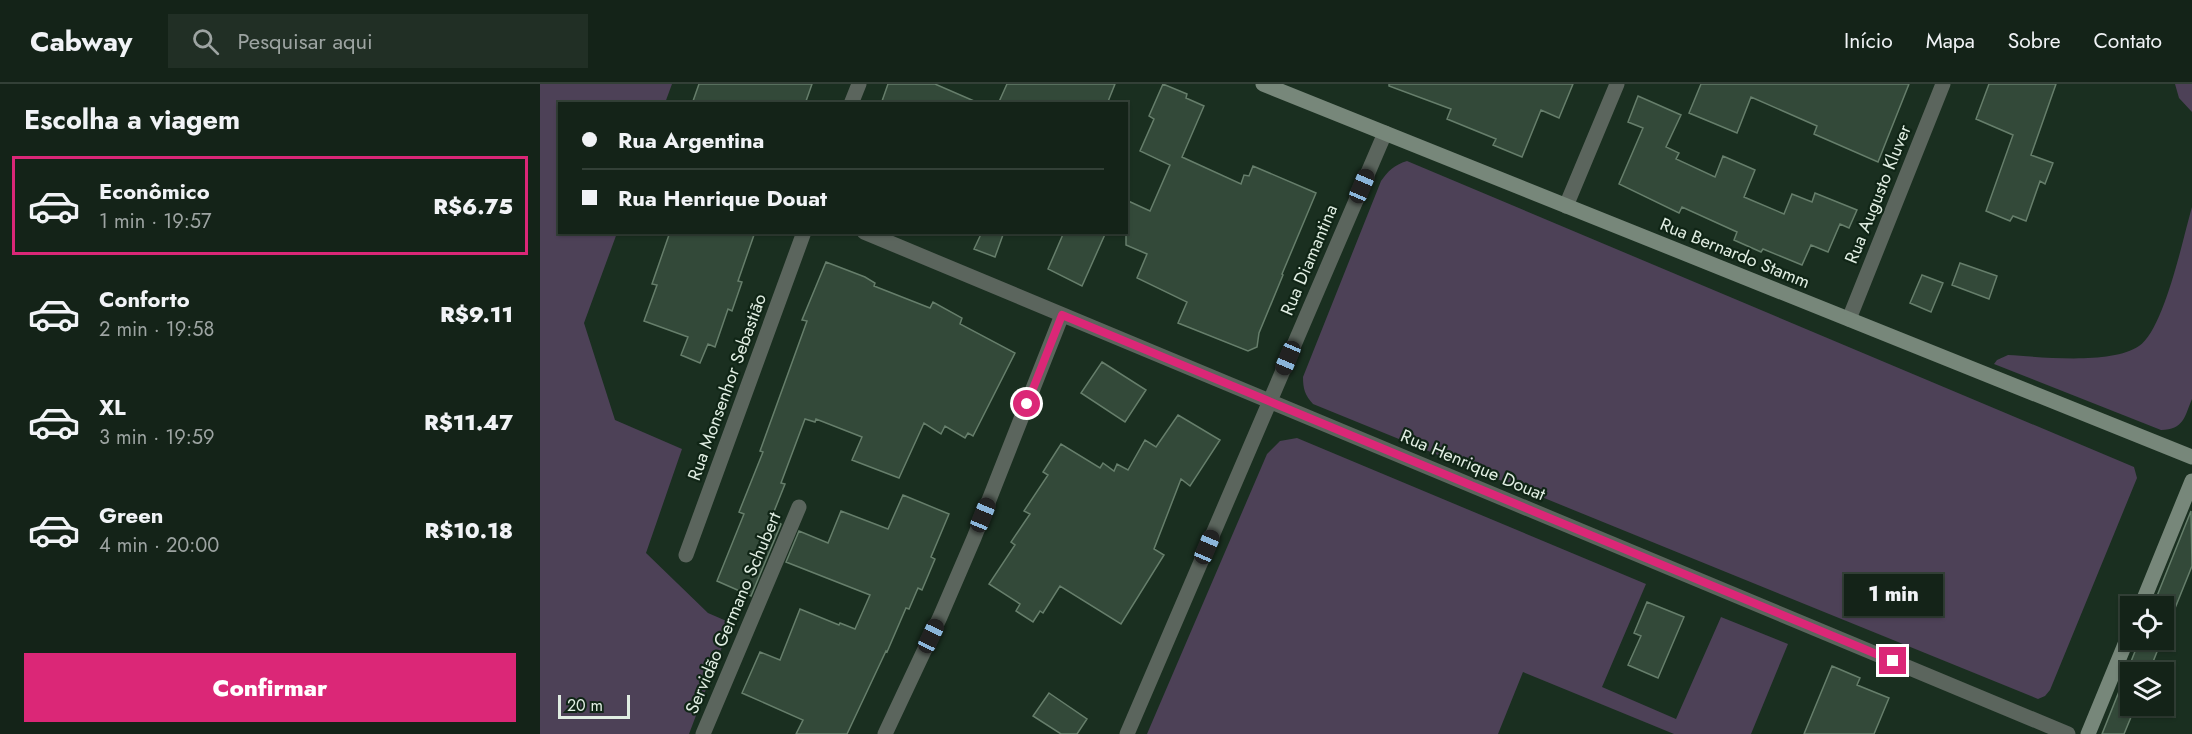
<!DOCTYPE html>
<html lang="pt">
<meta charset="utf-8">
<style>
body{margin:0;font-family:Jost,sans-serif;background:#212f25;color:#f1f3f6;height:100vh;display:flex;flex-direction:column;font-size:22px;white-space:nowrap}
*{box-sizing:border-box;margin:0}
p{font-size:20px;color:#9da4a2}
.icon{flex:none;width:33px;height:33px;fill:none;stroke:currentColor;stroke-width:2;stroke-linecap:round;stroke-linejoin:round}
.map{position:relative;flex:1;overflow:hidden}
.sheet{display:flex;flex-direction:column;background:#142318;width:540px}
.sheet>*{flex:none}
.hud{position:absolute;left:18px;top:18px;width:570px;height:132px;border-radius:0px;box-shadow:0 2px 4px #0004,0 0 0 2px #334037;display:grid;align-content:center;height:132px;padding:0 24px;background:#142318}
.controls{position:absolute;left:1580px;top:512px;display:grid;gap:12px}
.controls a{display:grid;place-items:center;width:54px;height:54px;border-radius:0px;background:#142318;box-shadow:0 2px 4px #0004,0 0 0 2px #334037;font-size:30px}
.scale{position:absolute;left:18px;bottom:15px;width:72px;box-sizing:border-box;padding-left:6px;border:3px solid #e1eee3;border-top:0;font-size:16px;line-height:21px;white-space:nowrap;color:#e1eee3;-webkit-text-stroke:4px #102516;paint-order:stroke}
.end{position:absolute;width:27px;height:27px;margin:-14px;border:8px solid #db2777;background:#fff;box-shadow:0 0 0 3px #fff}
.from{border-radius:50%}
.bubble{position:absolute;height:42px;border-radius:0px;background:#142318;box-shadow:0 2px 4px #0004,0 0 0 2px #334037;font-size:20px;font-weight:800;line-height:42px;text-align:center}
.car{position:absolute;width:18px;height:36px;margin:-18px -9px;border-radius:8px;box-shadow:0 0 4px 2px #0007;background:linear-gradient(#222 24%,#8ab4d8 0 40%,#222 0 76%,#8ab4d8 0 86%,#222 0)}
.hud b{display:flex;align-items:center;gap:21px;height:57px;font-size:22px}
.hud b+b{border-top:2px solid #334037}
.hud i{width:15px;height:15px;background:#f1f3f6}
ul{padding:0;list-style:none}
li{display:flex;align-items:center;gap:18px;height:99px;margin:0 12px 9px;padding:0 12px;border:3px solid transparent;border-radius:0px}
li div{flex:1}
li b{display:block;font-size:22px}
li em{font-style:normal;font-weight:800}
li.on{border-color:#db2777}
li>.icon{width:54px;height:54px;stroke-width:1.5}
h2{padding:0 24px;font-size:27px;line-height:72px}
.primary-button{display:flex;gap:12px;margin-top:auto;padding:12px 24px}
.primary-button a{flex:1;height:69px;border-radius:0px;background:#db2777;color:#fff;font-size:24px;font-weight:800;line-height:69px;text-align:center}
header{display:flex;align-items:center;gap:36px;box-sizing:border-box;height:84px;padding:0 30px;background:#142318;border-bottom:2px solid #334037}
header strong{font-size:28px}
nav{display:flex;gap:33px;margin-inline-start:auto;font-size:21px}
.search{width:420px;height:54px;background:#212f25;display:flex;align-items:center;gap:15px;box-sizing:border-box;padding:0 21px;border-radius:0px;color:#9da4a2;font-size:22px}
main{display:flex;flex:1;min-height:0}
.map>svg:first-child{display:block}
.green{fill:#4d4157}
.building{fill:#334939;stroke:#667e6b;stroke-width:1.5}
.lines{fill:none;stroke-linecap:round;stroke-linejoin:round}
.street{stroke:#5b655d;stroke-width:15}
.secondary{stroke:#77877a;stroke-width:15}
.route{stroke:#db2777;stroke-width:8}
.labels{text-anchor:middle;stroke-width:4.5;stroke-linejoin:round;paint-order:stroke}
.street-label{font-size:18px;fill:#e1eee3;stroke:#102516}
</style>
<header>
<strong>Cabway</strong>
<div class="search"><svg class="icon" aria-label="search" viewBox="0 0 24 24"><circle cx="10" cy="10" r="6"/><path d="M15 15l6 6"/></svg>Pesquisar aqui</div>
<nav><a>Início</a><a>Mapa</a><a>Sobre</a><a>Contato</a></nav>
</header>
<main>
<section class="sheet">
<h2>Escolha a viagem</h2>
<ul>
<li class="on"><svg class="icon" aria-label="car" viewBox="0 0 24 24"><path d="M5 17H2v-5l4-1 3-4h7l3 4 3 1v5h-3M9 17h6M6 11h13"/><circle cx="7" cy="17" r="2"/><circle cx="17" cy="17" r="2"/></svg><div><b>Econômico</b><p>1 min · 19:57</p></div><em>R$6.75</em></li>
<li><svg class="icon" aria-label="car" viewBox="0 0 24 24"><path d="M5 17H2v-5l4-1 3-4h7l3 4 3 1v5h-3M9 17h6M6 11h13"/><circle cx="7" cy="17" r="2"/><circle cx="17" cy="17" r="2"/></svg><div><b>Conforto</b><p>2 min · 19:58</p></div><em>R$9.11</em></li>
<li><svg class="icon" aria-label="car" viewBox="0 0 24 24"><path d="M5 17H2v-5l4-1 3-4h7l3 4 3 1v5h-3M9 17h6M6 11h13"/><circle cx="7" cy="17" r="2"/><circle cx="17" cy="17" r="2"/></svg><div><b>XL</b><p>3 min · 19:59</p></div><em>R$11.47</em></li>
<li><svg class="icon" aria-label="car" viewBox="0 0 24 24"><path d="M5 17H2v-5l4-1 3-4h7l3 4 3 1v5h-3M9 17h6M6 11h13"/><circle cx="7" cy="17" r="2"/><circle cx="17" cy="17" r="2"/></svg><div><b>Green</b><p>4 min · 20:00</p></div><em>R$10.18</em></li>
</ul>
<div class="primary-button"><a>Confirmar</a></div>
</section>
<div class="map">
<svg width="1652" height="650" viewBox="0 0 1652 650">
<rect width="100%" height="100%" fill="#1a2f20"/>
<path class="green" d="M0,0H132L125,19L20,20V148L77,149L44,239L75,336L142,365L106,469L168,529L191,539L149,650H0Z
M1635,0H1652V28L1639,14Z
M867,77L1594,383L1597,394L1510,606L1505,612L1498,615L773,320C765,311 763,305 763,293L841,97C848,87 854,81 867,77Z
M1652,123V315C1644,334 1644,345 1621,346L1454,280L1457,276L1468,271C1502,273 1571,281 1599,262C1624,246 1643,154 1652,123Z
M757,354L1106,500L1062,603L1136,635L1181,533L1248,560L1211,650H1134L983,588L958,650H607L727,370L740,357Z"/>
<path class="building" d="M159,0H272L265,20H152Z
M348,0H395L441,20H341Z
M467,0H575L567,20H458Z
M623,0L647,10L646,14L664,22L642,73L701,100L704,91L709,92L713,82L776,109L742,190L743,191L719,249L717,263L708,267L638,239L647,218L597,194L607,170L586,161V116L610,127L630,81L600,67L614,35L609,32Z
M849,0H1033L1019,34L1001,26L982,73L953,61L956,55L907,35L911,25L849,2Z
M1161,0H1369L1338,78L1274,50L1277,42L1211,13L1197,49L1149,29Z
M1449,0H1516L1491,71L1513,79L1505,100L1500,97L1486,137L1473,132L1470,137L1446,127L1473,51L1436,35Z
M1098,12L1141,31L1126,63L1139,69L1136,75L1175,93L1183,72L1215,86L1204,113L1244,130L1252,110L1272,118L1275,109L1317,126L1309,144L1300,140L1288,168L1271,161L1262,181L1223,165L1221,168L1194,156L1197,148L1142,123L1139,129L1079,100L1103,44L1088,38Z
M130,148H215L198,197L202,198L192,227L188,225L175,263L168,260L160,279L141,271L148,253L104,237L117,201L112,200Z
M442,148H464L455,173L434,165Z
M524,148H566L542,202L508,185Z
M286,178L325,193L335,199L334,202L390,224L393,218L422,234L420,240L475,269L433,352L428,349L425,354L405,342L401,350L384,339L359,394L312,376L322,353L276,335L275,338L265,335L241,399L245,400L231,435L241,440L211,512L177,497L204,430L199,428L223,368L220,367L267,237L262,236Z
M1420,179L1457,192L1449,215L1412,201Z
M1382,191L1403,199L1391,228L1370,219Z
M562,278L606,306L585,338L541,309Z
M638,331L680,356L650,402L641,395L614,465L624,471L581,540L520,502L503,529L500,527L493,538L476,527L480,520L449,500L475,461L471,458L490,430L484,427L508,391L503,388L521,360L560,384L563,379L574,387L577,380L588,386L605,356L616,363Z
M363,411L409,430L391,473L395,475L382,506L378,504L369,525L366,524L347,568L346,567L307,650H256L263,636L202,609L220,568L240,576L260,525L299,541L300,539L315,545L330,511L246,478L259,447L288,459L301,427L348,445Z
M1651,427L1652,482L1623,554V522H1613Z
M1107,518L1144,533L1118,594L1088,581L1101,552L1094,549Z
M1600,555H1622L1609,588H1590V621H1596L1584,650H1562Z
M1292,582L1320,594L1317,601L1349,614L1334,650H1264Z
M509,609L547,635L537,650H521L493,632Z"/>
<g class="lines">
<path class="street" d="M311,20L319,0
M1026,122L1077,0
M324,148L1528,650
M1309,235L1403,0
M146,471L264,148
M163,650L259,423
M345,650L400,533L434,454L522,231
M587,650L845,49"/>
<path class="secondary" d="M723,0L1652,373
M1601,522L1652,397
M1548,650L1590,548"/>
</g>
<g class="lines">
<path class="route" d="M487,320L522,231L1353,577"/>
</g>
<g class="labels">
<g class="street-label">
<text transform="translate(1338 110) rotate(-68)" y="6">Rua Augusto Kluver</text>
<text transform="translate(1195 169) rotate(22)" y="6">Rua Bernardo Stamm</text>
<text transform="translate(769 176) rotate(-67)" y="6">Rua Diamantina</text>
<text transform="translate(187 303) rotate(-70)" y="6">Rua Monsenhor Sebastião</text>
<text transform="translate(933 381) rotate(23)" y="6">Rua Henrique Douat</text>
<text transform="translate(193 529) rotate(-67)" y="6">Servidão Germano Schubert</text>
</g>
</g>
</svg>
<div class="controls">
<a><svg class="icon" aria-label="locate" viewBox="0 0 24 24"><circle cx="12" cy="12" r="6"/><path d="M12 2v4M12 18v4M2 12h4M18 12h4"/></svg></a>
<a><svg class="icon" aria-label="layers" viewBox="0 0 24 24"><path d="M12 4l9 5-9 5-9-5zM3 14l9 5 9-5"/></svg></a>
</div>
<div class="scale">20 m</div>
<i class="end from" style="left:487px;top:320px"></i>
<i class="end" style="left:1353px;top:577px"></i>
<div class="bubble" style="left:1304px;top:490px;width:99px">1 min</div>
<i class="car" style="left:822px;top:102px;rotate:23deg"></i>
<i class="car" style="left:748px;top:274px;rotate:203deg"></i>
<i class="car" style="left:443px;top:431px;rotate:22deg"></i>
<i class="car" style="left:667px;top:463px;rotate:23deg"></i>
<i class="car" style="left:391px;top:552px;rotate:25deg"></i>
<div class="hud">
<b><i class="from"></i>Rua Argentina</b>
<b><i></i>Rua Henrique Douat</b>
</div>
</div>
</main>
